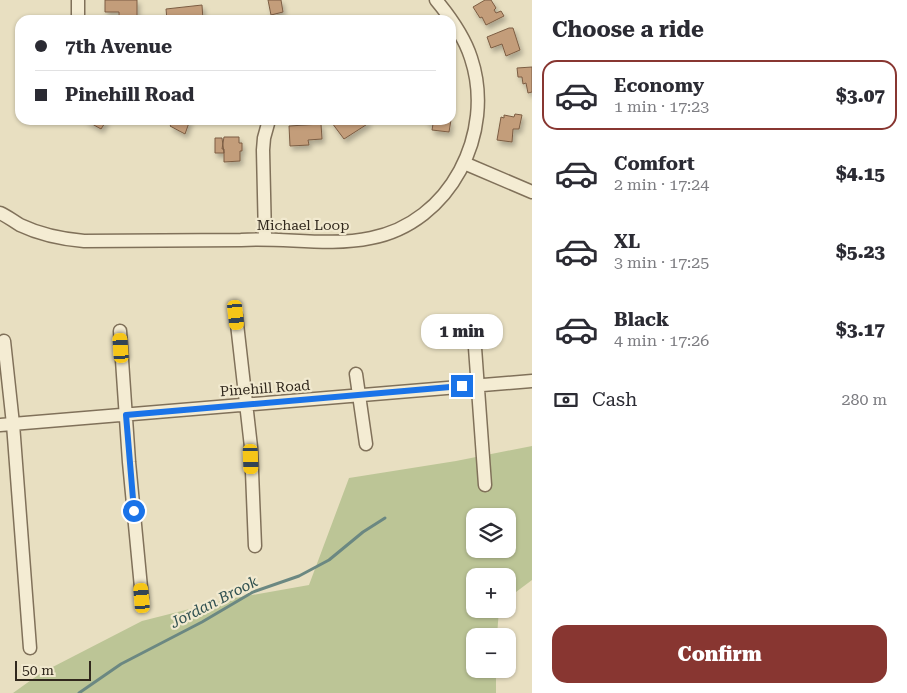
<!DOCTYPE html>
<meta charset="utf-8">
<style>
body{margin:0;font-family:"Roboto Serif",serif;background:#f2f2f3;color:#2b2b33;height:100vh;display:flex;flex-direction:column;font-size:19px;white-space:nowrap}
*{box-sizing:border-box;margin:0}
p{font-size:16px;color:#7c7c81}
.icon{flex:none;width:28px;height:28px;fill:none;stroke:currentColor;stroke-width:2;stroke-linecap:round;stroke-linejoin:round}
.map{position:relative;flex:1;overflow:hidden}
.side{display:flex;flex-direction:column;background:#fff;width:375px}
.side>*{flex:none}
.banner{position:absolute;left:15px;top:15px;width:441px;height:110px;border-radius:15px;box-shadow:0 1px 4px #0004;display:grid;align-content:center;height:110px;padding:0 20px;background:#fff}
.tools{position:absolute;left:466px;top:508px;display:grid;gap:10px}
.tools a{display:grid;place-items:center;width:50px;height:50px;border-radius:10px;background:#fff;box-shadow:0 1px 4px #0004;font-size:25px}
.scale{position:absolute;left:15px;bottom:12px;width:76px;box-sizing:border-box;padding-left:5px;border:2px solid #31281d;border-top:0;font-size:14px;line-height:18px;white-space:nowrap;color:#31281d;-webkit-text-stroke:4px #f1e9cf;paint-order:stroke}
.end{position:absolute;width:22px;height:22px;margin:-11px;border:6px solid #1a73e8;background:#fff;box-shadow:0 0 0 2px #fff}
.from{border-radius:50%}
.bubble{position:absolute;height:35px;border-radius:15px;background:#fff;box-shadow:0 1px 4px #0004;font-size:16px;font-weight:800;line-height:35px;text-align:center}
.car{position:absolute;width:15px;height:30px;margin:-15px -8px;border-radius:6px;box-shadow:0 0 4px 1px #0007;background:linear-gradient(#f5c518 24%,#345 0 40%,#f5c518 0 76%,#345 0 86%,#f5c518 0)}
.banner b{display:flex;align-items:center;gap:18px;height:48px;font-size:19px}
.banner b+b{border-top:1px solid #e1e1e2}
.banner i{width:12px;height:12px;background:#2b2b33}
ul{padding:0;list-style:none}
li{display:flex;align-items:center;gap:15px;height:70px;margin:0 10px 8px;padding:0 10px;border:2px solid transparent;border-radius:15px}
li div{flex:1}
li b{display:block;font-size:19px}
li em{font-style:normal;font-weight:800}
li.selected{border-color:#883631}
li>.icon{width:45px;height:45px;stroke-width:1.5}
h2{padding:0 20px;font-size:22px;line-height:60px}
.pay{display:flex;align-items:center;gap:12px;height:55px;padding:0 20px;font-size:19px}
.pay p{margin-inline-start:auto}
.cta{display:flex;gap:10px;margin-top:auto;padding:10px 20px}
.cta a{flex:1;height:58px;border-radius:15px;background:#883631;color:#fff;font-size:20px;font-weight:800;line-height:58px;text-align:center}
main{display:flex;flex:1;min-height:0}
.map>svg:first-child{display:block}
.green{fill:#bcc596;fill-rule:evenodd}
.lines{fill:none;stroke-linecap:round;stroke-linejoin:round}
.stream{stroke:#6b8882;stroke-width:3}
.building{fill:#c39d7a;stroke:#7c5d43;filter:url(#shadow)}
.minor-casing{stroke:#80715a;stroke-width:15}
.minor{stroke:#f4ecd3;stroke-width:12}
.route{stroke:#1a73e8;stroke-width:6}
.labels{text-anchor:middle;stroke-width:4.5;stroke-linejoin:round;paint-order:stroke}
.street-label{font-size:14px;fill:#31281d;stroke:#f1e9cf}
.water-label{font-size:15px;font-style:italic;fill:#2e4f4f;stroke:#f1e9cf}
</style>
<main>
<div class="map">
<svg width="532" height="693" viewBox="0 0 532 693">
<defs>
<filter id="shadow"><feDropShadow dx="2.5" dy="4" stdDeviation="2.5" flood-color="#0004"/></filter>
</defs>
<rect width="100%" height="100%" fill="#e8dfc1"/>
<path class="green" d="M532,446V580L508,598V576H475V609H499L497,636H475V669H496V693H13L41,673L142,621L229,599L309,585L349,478L456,461ZM475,516H508V549H475Z"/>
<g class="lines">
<path class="stream" d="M79,693L121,664L202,622L253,592L299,576L329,560L363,532L385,518"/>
</g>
<path class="building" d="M105,0H137V20H119V12H105Z
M268,0H281L283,12L271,15Z
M485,0H491L496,8L494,10L496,13L501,11L504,16L486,25L482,17L480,18L473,7Z
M202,5L203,20H167L166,9Z
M509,28H513L520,50L506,56L502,44L491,48L487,37Z
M532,67V92L528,93L526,83L523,84L522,77H518L517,68Z
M515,114L522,115L519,129H513L512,142L497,140L501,117L504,118V115L514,117Z
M85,120H107L101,129Z
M174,120H190L185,134L170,126Z
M337,120H367L369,123L344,139L332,123Z
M427,120H451L449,132L432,130L433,124L427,123Z
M321,124L322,139L308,140L309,145L290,146L289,126Z
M224,137H239V143H242V151H240V161L224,162V149H222Z
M215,138H222L224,153H215Z"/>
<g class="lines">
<defs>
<path id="minor" d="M78,20V0
M464,163L532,192
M0,213C7,216 13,221 20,225C41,235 61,239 84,241L241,240C284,237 328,247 371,238C450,223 496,133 471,58C464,36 451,18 436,0
M265,238L263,150L264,138L269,120
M236,315L251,447L255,546
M120,331L129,462L142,598
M474,334L485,485
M4,341L13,424L30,648
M356,374L366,444
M0,425L532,381"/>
</defs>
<use href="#minor" class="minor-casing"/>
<use href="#minor" class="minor"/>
</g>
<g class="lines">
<path class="route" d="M134,511L126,415L462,386"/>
</g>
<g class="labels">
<g class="street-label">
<text x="303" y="230">Michael Loop</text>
<text transform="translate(265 388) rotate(-4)" y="5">Pinehill Road</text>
</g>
<g class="water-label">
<text transform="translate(214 602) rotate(-27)" y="5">Jordan Brook</text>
</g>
</g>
</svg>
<div class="tools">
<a><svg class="icon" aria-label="layers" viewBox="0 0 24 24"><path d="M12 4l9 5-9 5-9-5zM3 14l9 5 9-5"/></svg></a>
<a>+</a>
<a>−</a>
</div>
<div class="scale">50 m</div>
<i class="end from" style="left:134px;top:511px"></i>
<i class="end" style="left:462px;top:386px"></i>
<div class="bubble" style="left:421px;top:314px;width:82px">1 min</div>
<i class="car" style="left:236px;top:315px;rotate:174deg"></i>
<i class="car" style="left:121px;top:348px;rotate:356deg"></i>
<i class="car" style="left:251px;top:459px;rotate:178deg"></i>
<i class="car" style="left:142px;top:598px;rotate:355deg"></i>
<div class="banner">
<b><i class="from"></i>7th Avenue</b>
<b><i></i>Pinehill Road</b>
</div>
</div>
<section class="side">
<h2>Choose a ride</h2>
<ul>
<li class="selected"><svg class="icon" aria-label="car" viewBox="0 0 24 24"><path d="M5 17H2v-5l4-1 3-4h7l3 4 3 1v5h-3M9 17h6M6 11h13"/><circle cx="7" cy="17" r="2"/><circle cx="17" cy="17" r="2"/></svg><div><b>Economy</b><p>1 min · 17:23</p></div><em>$3.07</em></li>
<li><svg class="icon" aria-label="car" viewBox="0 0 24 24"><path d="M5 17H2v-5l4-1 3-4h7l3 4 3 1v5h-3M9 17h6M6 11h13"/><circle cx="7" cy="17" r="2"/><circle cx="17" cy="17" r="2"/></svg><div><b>Comfort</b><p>2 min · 17:24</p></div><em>$4.15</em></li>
<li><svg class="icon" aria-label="car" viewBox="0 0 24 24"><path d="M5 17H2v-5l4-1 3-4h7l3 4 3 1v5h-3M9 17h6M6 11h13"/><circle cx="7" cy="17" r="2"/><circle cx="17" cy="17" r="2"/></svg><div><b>XL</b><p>3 min · 17:25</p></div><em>$5.23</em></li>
<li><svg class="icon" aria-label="car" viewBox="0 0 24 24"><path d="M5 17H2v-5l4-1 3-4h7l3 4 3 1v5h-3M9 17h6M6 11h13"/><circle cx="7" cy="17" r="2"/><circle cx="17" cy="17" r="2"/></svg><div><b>Black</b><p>4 min · 17:26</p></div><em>$3.17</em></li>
</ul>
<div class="pay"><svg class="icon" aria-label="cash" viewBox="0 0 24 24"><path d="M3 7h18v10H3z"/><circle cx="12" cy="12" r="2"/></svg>Cash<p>280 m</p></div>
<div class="cta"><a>Confirm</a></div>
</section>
</main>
